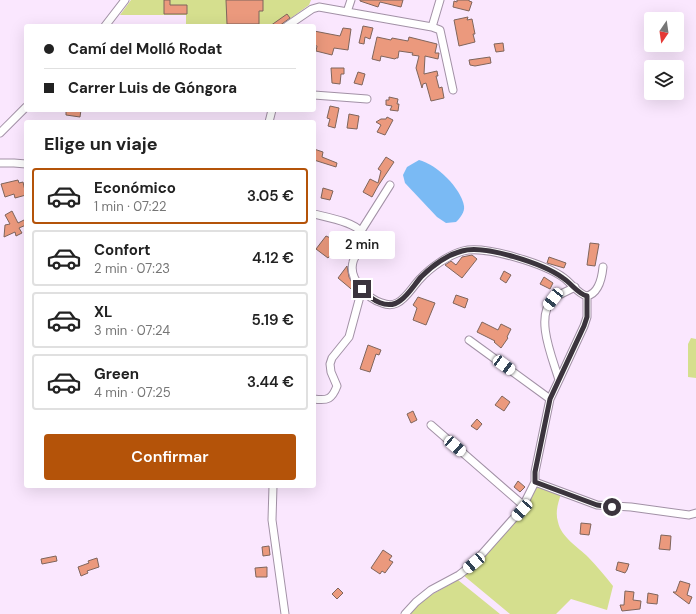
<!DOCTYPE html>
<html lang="es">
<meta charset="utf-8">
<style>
body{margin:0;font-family:"DM Sans",sans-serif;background:#f6f6f6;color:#222;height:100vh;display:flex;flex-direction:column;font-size:15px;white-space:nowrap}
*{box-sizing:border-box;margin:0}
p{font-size:13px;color:#767676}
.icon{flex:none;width:22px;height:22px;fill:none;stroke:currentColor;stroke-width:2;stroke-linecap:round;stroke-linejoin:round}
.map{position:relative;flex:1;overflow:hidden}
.details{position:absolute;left:24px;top:120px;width:292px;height:368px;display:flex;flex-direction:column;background:#fff;border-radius:4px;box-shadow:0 4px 16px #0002}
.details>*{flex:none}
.guide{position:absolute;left:24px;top:24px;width:292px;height:88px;border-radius:4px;box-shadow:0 4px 16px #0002;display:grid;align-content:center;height:88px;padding:0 20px;background:#fff}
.needle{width:26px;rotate:193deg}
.fabs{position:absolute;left:644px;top:12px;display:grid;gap:8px}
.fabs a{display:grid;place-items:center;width:40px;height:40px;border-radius:4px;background:#fff;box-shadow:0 4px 16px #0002;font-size:20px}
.end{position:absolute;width:18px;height:18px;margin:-9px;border:5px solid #3b343d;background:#fff;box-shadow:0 0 0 2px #fff}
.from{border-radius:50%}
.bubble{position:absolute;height:28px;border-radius:4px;background:#fff;box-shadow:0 4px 16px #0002;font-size:13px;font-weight:600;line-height:28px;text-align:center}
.car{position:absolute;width:12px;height:24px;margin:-12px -6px;border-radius:5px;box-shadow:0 0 3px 1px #0007;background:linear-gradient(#fff 24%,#345 0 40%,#fff 0 76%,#345 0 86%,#fff 0)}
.guide b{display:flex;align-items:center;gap:14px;height:38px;font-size:15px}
.guide b+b{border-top:1px solid #e0e0e0}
.guide i{width:10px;height:10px;background:#222}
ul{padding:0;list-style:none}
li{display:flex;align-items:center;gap:12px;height:56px;margin:0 8px 6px;padding:0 12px;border:2px solid #e0e0e0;border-radius:4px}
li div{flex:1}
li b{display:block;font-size:15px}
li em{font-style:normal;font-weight:600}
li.selected{border-color:#b45309}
li>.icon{width:36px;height:36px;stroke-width:1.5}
h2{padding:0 20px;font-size:18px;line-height:48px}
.button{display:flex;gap:8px;margin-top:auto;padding:8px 20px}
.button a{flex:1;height:46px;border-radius:4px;background:#b45309;color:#fff;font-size:16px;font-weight:600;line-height:46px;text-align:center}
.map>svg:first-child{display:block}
.green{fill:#d5df8e}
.water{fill:#7abaf4}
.building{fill:#eb997d;stroke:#7f655c}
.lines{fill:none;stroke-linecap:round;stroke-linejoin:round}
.street-casing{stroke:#a291a6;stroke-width:9}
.street{stroke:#fff;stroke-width:7}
.route{stroke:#3b343d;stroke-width:5}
</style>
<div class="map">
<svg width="696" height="614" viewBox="0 0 696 614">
<rect width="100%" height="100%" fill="#fae7fe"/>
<path class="green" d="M131,0H311L309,5L280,26H186V15H120Z
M691,338L696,339V378L688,377V344Z
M537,486L561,494C558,503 555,512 558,522C561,537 578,547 588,557C597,566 605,576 613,586L607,610L571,599L556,614H510L463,575L476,563L534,488Z
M458,580L500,614H408L426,598Z"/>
<path class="water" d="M419,160C436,164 461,188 464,206C465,212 460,218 456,222L446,223L437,217L405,183L403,175L407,167Z"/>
<path class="building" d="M164,0H170V5H187V14H164Z
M226,0H263V11H259V24H227Z
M360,0H403L401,7L380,2L378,7L360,1Z
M457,0H469V1L472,2L469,11L453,7L454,1L457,2Z
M287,14L290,18L279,26H270Z
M468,17L467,20L472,19L475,34H473L475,42L459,46L454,20Z
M363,26L373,28L370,39L365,37L364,44L359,43Z
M343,28L351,29L348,50L334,48L332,55L316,51L317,46L314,45V31L340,36Z
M377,37L391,40L392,38L408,41L409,37L437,44L435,53H439L438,59L425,56L424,74L437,71L438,76H436L439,88L442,87L444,98L431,101L426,83L423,84L422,88L416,68L419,56L412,55L413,53L399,51L398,58H396L395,59L381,56L380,61L372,59Z
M503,43L504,51L496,52L494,44Z
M490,57L491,63L475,66L470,65L469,60Z
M331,68H344V74H341L340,84L332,83Z
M358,72L365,74L362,85L354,83Z
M389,97L398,99L397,104H399L398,111L390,110L392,106L386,105V100H389Z
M330,106L339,108L335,128L328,126L330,119L327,118Z
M66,110H81L80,117L66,115Z
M349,114L359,116L357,129L347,128Z
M387,117L393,120L385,135L377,132L381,125L376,122L381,119H386Z
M314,149L323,152L322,157L337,163L336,167L314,160Z
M386,157L394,162L378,186L372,197L363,192L370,179L378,183L381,171L378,169Z
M18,180L19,183L23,182L26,195L15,198L14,194L5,197L1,184Z
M323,188L333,191L330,200L321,198Z
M12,211L18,223L26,219V225L19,228L22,233L16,236L15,232L4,237L5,225L10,224L5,215Z
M326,236L335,240L337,238L342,242L328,258L316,249Z
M590,243L599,244L595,266L587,265Z
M472,255L477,259L462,278L445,265L451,261L456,265L462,257Z
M549,257L566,263L564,268L547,263Z
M347,266L349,277L356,290V293L338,278Z
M504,271L511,275L506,283L500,279Z
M544,277L553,283L550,289L540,284Z
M456,295L468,299L465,308L453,303Z
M418,297L435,303L426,325L413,320L417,308L413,305Z
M482,322L498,330L501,324L511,329L507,337L508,338L501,348L494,342L495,341L477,332Z
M368,345L381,350L379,355L376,354L370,372L360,369Z
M502,396L510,402L504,411L495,405Z
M413,411L417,420L411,423L407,414Z
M477,419L482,424L477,430L471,426Z
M518,481L525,487L520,492L514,487Z
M581,523L591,524L589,535L580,534Z
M661,535L671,536L670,550L659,549Z
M269,546L270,555L263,556L262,547Z
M383,550L392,556L389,560L393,562L385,573L382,571L380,574L371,568Z
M56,556L57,561L42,564L41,559Z
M97,558L99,567L87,571L88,573L81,576L78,567L89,563L88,561Z
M618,562L629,564L627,570L625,573L616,570Z
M267,567V577H256L255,568Z
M680,581L690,584L687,595L692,597L689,604L673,592H676Z
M338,588L343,593L337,599L332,594Z
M625,591L634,592L633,600L641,601L640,609L622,611L620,605H624Z
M648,593L658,595L657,604L647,603Z"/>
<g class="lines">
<defs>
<path id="street" d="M347,12L351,0
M105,26L125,0
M287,26L312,9L319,7L432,27L440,30L453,90
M432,27L440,0
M314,95L367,99
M269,122L272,110
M0,133L26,107
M0,163H14L26,164
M314,214C326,217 355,222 361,232C369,243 355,253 353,262C348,279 368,299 382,303C387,305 393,305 397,303C406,299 413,286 420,279C430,268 448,255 463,251C485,245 545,264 564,278C571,283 578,294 587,296C599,293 602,277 603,267
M361,231L390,185
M469,340L550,399L535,472V482
M559,380L584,326L587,317V296
M314,399C328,401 332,399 337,386L331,372L330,364L332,358L349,337L362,289
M550,399L559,380C553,359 534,317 553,299C559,294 568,291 575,287
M431,425L524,506
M273,486L272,520L285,614
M405,614L416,602L431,590L459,575L474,563L521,510L535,482L597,505L631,507L689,515L696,513"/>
</defs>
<use href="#street" class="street-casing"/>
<use href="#street" class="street"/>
</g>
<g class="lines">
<path class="route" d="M362,289C371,300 388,311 401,300C409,294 414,285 421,277C432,266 447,255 462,251C484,244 544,264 563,278C571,283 578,294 587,296V317L584,326L550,399L535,472V482L597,505L612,507"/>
</g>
</svg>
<div class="fabs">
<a><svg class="needle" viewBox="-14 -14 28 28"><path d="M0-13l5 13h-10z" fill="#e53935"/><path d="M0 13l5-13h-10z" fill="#767676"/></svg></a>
<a><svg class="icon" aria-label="layers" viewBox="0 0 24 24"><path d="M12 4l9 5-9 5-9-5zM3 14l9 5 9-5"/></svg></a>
</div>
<i class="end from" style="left:612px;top:507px"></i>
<i class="end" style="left:362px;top:289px"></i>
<div class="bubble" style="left:329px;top:231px;width:66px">2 min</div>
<i class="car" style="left:553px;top:299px;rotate:218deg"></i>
<i class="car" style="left:504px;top:365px;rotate:126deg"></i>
<i class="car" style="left:455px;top:446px;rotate:131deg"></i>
<i class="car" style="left:522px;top:510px;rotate:222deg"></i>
<i class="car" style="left:474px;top:563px;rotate:230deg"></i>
<div class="guide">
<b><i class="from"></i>Camí del Molló Rodat</b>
<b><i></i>Carrer Luis de Góngora</b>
</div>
<section class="details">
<h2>Elige un viaje</h2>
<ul>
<li class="selected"><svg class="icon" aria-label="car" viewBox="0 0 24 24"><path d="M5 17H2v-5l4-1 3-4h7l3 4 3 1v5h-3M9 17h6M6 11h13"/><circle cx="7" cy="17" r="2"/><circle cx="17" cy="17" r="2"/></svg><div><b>Económico</b><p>1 min · 07:22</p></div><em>3.05 €</em></li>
<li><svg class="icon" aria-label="car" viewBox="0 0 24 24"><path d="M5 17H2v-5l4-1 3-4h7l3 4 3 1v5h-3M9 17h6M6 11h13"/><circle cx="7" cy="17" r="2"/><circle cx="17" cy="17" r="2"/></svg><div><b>Confort</b><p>2 min · 07:23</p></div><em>4.12 €</em></li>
<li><svg class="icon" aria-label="car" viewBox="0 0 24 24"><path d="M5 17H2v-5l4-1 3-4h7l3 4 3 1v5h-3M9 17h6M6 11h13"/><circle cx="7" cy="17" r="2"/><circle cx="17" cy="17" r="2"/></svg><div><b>XL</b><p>3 min · 07:24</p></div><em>5.19 €</em></li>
<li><svg class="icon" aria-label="car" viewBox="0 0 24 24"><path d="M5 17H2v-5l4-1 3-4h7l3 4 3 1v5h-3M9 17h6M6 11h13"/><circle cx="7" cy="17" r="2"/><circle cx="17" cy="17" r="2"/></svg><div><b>Green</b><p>4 min · 07:25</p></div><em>3.44 €</em></li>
</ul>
<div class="button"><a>Confirmar</a></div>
</section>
</div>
